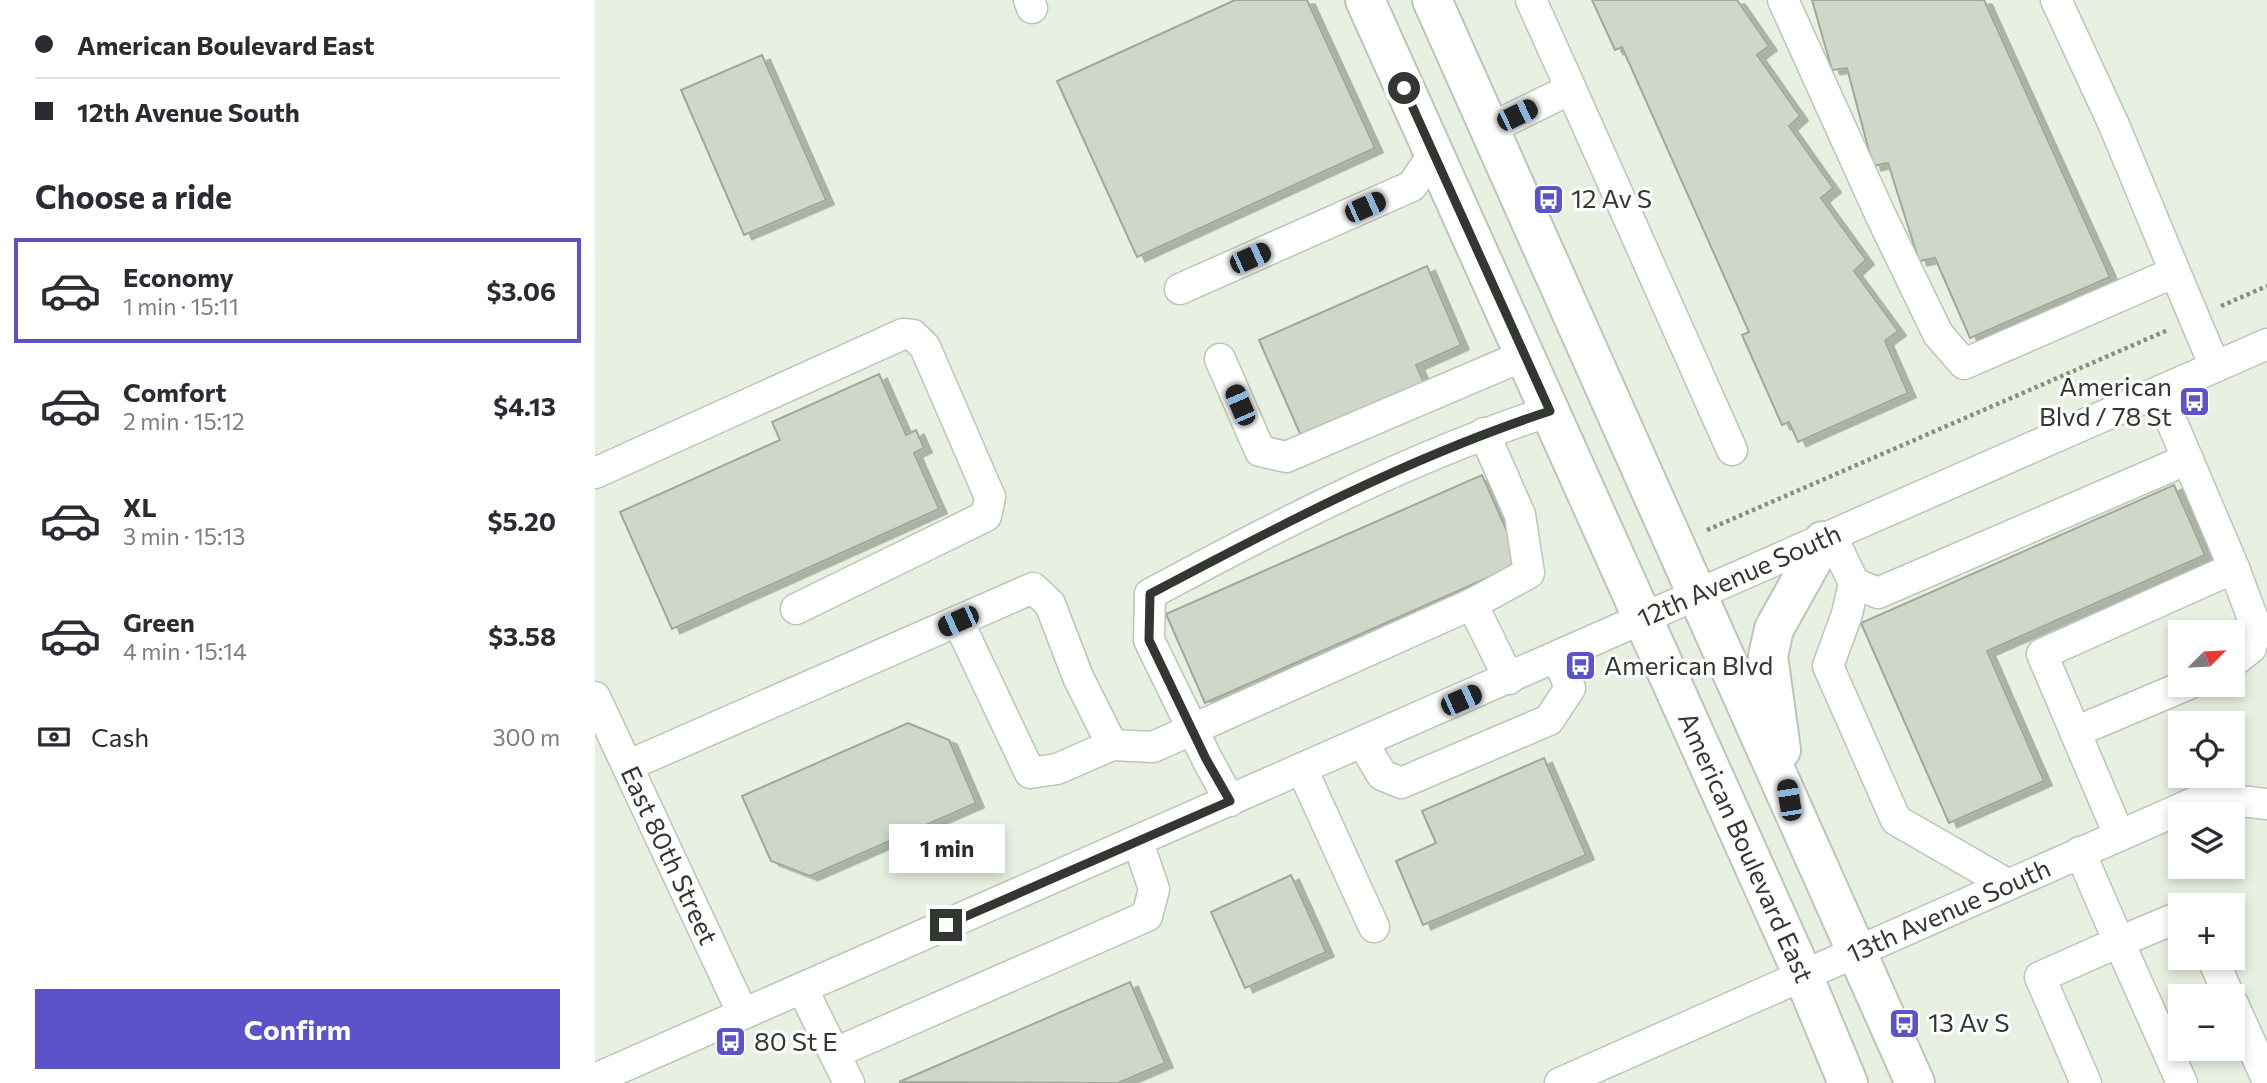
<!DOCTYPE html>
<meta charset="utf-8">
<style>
body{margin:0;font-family:Commissioner,sans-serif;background:#f7f7f7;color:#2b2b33;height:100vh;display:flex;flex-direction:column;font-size:26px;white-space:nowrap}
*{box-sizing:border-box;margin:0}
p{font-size:23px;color:#7c7c81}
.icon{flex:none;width:38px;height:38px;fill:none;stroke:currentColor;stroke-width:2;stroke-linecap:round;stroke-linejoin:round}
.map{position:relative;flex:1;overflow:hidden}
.side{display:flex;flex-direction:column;background:#fff;width:595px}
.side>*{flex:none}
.guide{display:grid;align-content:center;height:154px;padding:0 35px;background:#fff}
.needle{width:46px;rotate:66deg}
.buttons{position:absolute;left:1573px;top:620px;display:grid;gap:14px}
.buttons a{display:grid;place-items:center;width:77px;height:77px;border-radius:0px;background:#fff;box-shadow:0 4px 10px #0003;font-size:35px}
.end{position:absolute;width:32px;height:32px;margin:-16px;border:9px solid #333731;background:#fff;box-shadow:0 0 0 4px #fff}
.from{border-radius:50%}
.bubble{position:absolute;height:49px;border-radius:0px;background:#fff;box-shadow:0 4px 10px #0003;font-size:23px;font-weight:700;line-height:49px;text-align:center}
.car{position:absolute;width:21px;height:42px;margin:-21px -10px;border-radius:9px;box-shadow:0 0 5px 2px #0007;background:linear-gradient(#222 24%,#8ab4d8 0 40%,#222 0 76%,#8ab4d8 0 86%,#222 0)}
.guide b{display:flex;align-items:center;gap:24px;height:66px;font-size:26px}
.guide b+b{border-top:2px solid #e1e1e2}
.guide i{width:18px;height:18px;background:#2b2b33}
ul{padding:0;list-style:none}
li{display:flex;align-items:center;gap:21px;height:105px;margin:0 14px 10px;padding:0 21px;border:4px solid transparent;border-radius:0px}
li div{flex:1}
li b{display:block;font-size:26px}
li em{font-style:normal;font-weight:700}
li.selected{border-color:#5c52ca}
li>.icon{width:63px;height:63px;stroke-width:1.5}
h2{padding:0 35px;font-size:32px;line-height:84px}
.pay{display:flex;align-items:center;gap:18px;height:77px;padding:0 35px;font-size:26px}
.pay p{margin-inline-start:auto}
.action{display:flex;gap:14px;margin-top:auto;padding:14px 35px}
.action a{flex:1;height:80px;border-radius:0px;background:#5c52ca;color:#fff;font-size:28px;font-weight:700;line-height:80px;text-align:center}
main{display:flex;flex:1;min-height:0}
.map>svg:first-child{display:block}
.building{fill:#ced7c8;stroke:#9fa899;stroke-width:2;filter:url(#shadow)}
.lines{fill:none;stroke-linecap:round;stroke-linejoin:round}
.minor-casing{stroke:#bcc5b6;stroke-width:33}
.major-casing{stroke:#bcc5b6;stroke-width:42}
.path{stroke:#868d82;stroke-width:4.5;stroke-dasharray:3.5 3.5;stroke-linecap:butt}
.minor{stroke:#fff;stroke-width:30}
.major{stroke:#fff;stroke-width:38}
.route{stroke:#333731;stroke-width:9}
.labels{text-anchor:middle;stroke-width:6;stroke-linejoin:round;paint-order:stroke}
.poi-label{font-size:26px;fill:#333731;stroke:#fff;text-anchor:start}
.street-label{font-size:26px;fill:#333731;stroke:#fff}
</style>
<main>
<section class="side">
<div class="guide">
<b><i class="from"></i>American Boulevard East</b>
<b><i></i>12th Avenue South</b>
</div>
<h2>Choose a ride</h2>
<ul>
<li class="selected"><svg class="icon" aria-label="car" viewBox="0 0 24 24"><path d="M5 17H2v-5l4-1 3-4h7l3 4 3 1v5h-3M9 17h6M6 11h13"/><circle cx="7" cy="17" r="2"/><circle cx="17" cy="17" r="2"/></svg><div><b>Economy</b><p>1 min · 15:11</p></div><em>$3.06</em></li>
<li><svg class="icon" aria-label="car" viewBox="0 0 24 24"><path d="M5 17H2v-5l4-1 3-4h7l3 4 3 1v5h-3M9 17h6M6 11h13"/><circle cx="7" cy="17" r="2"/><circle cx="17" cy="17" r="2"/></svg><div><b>Comfort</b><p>2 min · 15:12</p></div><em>$4.13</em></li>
<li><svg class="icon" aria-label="car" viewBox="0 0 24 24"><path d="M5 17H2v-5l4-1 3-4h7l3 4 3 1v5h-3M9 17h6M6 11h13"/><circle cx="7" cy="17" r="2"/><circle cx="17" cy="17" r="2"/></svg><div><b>XL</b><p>3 min · 15:13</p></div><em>$5.20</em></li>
<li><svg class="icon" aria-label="car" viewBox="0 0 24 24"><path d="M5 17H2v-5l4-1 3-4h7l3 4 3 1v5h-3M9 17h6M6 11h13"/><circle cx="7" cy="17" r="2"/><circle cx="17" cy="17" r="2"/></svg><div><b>Green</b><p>4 min · 15:14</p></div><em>$3.58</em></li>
</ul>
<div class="pay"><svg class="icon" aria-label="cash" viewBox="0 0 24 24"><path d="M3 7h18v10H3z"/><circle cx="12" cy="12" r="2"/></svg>Cash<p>300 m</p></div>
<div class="action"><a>Confirm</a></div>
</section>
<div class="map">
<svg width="1672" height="1083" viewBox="0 0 1672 1083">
<defs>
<filter id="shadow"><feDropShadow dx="8" dy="4.5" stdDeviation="0" flood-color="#0004"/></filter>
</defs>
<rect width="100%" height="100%" fill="#e8f1e1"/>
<path class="building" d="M640,0H712L780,148L542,257L462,81Z
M997,0H1142L1174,46L1162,55L1205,116L1194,126L1238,188L1226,198L1271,260L1259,271L1303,331L1290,341L1313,393L1203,442L1194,422L1187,425L1147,335L1154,332L1027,47L1020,50Z
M1217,0H1389L1515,277L1375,338L1340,258L1324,261L1293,163L1278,166L1252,68L1237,70Z
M167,55L231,200L149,235L86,90Z
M832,266L866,345L821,365L829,383L706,436L664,340Z
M284,374L311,435L321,430L329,448L319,453L344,509L77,629L25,512L185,440L177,422Z
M887,475L926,563L610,703L571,614Z
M1579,485L1610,555L1392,651L1449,781L1354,823L1266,623Z
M313,723L354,740L381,803L215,876L176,861L147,796Z
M949,758L991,855L828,925L801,861L841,843L827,811Z
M696,875L731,952L650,988L616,912Z
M535,982L570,1063L523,1083L304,1082Z"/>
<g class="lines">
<defs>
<g id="minor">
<path d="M434,0L437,8"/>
<path d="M1188,0L1285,214L1343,334L1369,364L1580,272L1620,367"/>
<path d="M1461,0L1519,125L1580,272"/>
<path d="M976,89L1137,450"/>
<path d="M894,129L976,89L936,0"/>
<path d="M585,289L817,186L839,153"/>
<path d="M625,359L665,451L691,457L930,355"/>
<path d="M0,473L308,334L318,335L330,347L395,497L391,516L201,609"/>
<path d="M1237,537L1259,583L1252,614L1233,666L1301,820L1412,884"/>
<path d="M1259,583L1283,593L1593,459"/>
<path d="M877,604L914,679"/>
<path d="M363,621L435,773L462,769L517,745"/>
<path d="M1638,662L1656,648L1661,627L1639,568"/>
<path id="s1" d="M0,697L148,1014"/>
<path d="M1480,732L1594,684"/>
<path d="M768,743L787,775L806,783L954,720L975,688L963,658"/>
<path d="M32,766L438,588L455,604L483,677L517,745L558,747L877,604L934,573L925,515L889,433"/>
<path d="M707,769L779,927"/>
<path d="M635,801L612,759L554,640L555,594C685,524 815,457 955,411"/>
<path d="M1524,835L1447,654L1639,568L1564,392"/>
<path d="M1485,852L1524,942L1586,916"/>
<path d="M1617,957L1634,996"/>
<path d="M207,988L254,1083"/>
<path d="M1638,1004L1672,1079"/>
<path d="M240,1053L552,916L559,889L543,842"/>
<path id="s2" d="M0,1079L1672,344"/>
<path id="s3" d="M965,1083L1612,797L1672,804"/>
<path d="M1491,1083L1445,977L1524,942L1587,1083"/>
</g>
<g id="major">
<path id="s4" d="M770,0L1208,975L1253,1083"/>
<path d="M837,0L1320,1083"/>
<path d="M1186,750L1173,656L1179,629L1228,541"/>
</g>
</defs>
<use href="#minor" class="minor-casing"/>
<use href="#major" class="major-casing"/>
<path class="path" d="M1626,306L1672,286
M1112,530L1573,330"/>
<use href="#minor" class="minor"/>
<use href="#major" class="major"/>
</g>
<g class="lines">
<path class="route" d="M351,925L635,801L611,759L554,640L555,594C685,525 815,457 955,411L809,88"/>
</g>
<defs>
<symbol id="bus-square" viewBox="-11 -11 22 22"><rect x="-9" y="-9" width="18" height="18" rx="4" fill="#5c52ca" stroke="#fff"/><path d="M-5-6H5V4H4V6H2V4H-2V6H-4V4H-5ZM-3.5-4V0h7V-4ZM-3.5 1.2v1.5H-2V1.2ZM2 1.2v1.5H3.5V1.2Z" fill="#fff"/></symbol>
</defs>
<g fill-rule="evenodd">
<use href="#bus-square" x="936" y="182" width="35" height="35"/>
<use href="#bus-square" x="1582" y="384" width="35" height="35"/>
<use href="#bus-square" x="968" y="648" width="35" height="35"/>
<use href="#bus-square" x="1292" y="1006" width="35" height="35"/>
<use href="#bus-square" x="118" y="1024" width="35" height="35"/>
</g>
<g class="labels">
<g class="poi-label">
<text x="976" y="208">12 Av S</text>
<text x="1577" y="396" text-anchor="end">American<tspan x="1577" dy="30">Blvd / 78 St</tspan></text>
<text x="1009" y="675">American Blvd</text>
<text x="1333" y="1032">13 Av S</text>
<text x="159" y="1051">80 St E</text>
</g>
<g class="street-label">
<text dy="9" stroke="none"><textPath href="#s2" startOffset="1250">12th Avenue South</textPath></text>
<text dy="9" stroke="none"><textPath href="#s4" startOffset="929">American Boulevard East</textPath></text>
<text dy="9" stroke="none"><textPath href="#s1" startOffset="175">East 80th Street</textPath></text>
<text dy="9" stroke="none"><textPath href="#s3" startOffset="425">13th Avenue South</textPath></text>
</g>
</g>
</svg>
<div class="buttons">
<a><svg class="needle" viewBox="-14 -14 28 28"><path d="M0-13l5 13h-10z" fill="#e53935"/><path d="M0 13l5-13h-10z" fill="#7c7c81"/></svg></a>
<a><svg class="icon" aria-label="locate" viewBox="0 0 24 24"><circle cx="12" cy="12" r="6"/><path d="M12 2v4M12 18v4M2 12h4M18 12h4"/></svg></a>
<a><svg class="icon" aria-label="layers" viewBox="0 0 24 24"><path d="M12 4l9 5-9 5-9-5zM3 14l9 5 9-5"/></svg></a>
<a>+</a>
<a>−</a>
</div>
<i class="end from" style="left:809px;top:88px"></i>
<i class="end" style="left:351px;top:925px"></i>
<div class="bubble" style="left:294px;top:824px;width:116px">1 min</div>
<i class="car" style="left:922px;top:115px;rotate:64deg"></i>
<i class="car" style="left:770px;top:207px;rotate:66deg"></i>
<i class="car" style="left:655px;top:258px;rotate:66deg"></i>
<i class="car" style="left:645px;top:405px;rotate:337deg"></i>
<i class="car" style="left:363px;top:621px;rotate:246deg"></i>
<i class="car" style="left:866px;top:700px;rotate:66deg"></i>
<i class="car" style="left:1194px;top:800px;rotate:351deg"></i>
</div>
</main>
